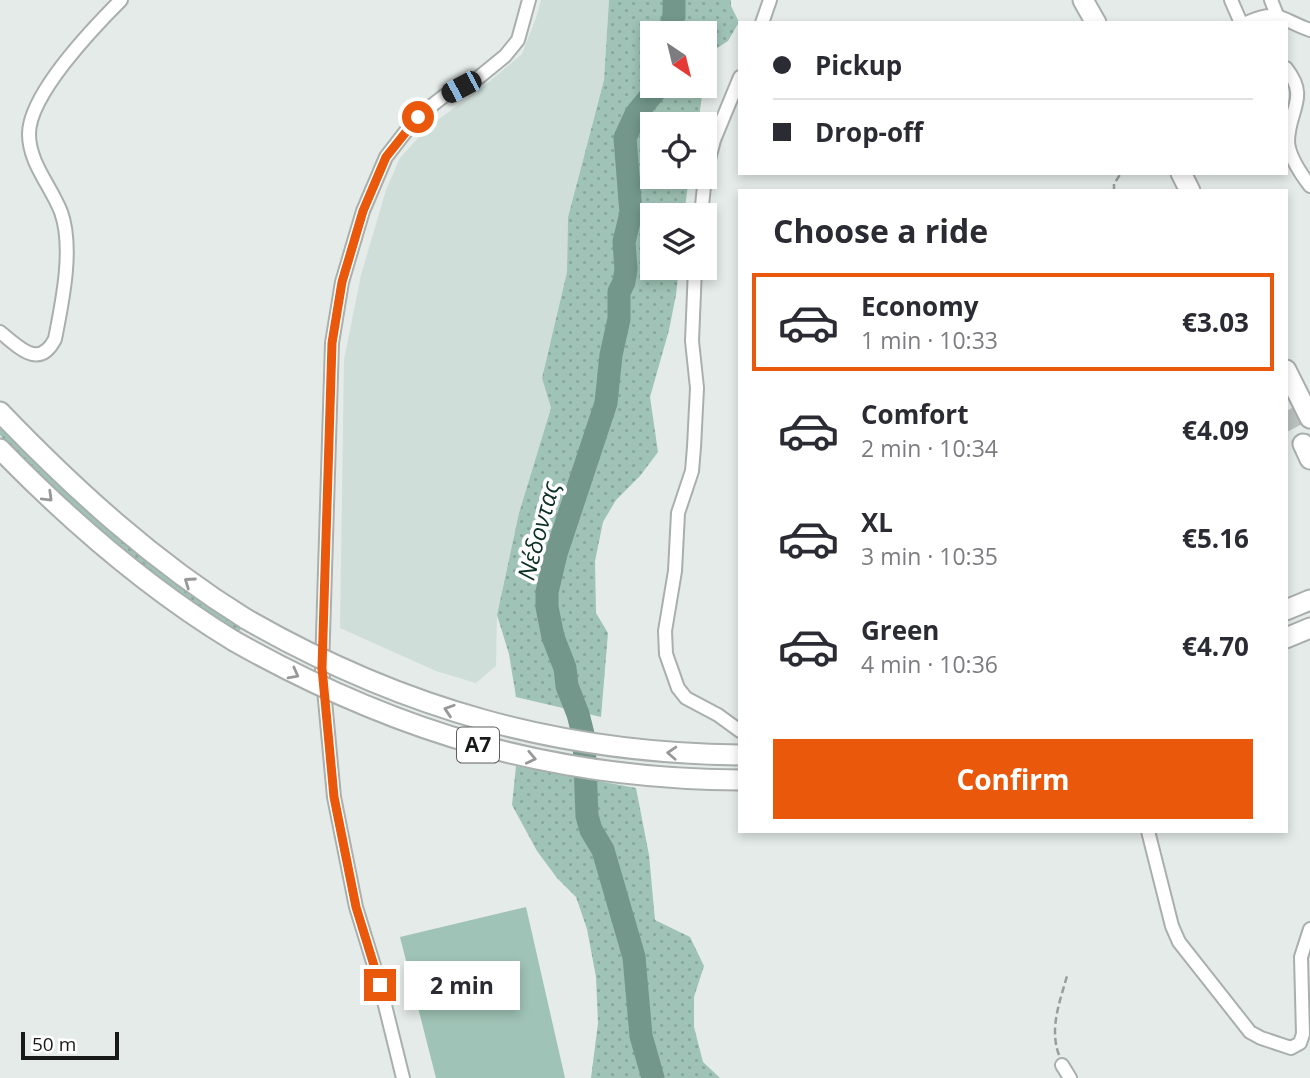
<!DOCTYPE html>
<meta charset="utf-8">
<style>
body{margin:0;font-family:"Open Sans",sans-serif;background:#f7f7f7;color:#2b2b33;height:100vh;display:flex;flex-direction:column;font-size:26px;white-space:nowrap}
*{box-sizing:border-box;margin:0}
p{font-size:23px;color:#7c7c81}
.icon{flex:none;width:38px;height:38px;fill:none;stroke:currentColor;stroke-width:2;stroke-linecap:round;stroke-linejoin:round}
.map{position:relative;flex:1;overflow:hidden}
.side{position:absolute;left:738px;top:189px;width:550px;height:644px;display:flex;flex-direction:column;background:#fff;border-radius:0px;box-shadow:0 4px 10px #0003}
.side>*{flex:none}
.guide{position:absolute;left:738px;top:21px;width:550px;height:154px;border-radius:0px;box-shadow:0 4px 10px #0003;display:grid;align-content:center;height:154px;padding:0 35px;background:#fff}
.needle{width:46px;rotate:145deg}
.controls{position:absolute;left:640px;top:21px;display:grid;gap:14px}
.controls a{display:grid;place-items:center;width:77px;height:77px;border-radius:0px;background:#fff;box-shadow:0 4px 10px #0003;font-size:35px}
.scale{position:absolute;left:21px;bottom:18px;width:98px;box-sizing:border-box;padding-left:7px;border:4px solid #181a19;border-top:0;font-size:19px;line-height:24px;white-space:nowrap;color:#181a19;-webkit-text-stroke:5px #fff;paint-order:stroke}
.end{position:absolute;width:32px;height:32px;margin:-16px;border:9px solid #ea580c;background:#fff;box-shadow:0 0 0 4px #fff}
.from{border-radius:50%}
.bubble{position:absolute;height:49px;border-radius:0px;background:#fff;box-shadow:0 4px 10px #0003;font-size:23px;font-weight:700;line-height:49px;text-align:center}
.car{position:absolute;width:21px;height:42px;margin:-21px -10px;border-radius:9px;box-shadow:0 0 5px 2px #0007;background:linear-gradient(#222 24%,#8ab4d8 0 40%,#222 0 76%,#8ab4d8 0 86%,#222 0)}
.guide b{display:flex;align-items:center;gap:24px;height:66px;font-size:26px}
.guide b+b{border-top:2px solid #e1e1e2}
.guide i{width:18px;height:18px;background:#2b2b33}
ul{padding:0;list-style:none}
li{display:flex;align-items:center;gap:21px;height:98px;margin:0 14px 10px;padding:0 21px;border:4px solid transparent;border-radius:0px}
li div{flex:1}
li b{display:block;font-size:26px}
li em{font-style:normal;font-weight:700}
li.selected{border-color:#ea580c}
li>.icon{width:63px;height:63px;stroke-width:1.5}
h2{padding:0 35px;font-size:32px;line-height:84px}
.button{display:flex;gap:14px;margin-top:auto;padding:14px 35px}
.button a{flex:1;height:80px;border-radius:0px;background:#ea580c;color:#fff;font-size:28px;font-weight:700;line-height:80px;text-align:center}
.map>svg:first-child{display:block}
.built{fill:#cfded9}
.grass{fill:url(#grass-dots)}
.park{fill:#9fc3b6}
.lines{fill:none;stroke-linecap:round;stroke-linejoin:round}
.river{stroke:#73988b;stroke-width:23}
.highway-tunnel{stroke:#bbc1bf;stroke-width:19;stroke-dasharray:19 10;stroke-linecap:butt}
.minor-casing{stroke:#a9afad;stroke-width:16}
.highway-casing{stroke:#a9afad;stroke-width:23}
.path{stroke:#999e9c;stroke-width:2.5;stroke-dasharray:7 3.5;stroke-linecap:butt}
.minor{stroke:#fff;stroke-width:12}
.highway{stroke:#fff;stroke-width:19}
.highway-bridge-casing{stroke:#a9afad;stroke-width:23;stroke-linecap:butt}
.highway-bridge{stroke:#fff;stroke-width:19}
.oneway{stroke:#979898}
.route{stroke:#ea580c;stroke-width:9}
.labels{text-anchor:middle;stroke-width:7;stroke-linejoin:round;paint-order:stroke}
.shield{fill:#fff;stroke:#5d5f5e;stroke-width:2}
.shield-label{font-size:21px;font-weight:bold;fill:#181a19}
.water-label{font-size:24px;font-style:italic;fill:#0d3127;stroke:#fff}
</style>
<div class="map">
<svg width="1310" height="1078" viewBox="0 0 1310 1078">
<defs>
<pattern id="grass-dots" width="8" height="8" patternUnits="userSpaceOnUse" patternTransform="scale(1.75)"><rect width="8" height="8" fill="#9fc3b6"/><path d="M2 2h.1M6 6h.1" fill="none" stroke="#88a79c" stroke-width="1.8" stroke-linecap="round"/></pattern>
</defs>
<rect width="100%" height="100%" fill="#e4ebe8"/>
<path class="built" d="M541,0H609L604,80L568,216L567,272L542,378L551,408L519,513L497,615L496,666L476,683L436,671L340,628L344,360L361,275L386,190L400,158L427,128L490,81L522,54L536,18Z"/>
<path class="grass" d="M609,0H731V6L739,22L728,41L711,52L705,60V33H653V86H703V89L698,124H653V177H689L684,215H653V268H679L676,295L669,330L650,397L658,452L640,476L616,500L603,522L595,561L596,613L608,633L601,717L516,697L509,654L497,615L519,513L551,408L542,378L567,272L568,217L604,80Z
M0,425C73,502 151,572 242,627L238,633C148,574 74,512 0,435Z
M516,766L636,788L649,855L655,920L690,937L704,966L694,997V1027L703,1062L720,1078H591L598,1023L596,977L587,929L576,897L557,878L537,851L512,805Z"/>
<path class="park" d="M526,907L565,1078H436L400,937Z"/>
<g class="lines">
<path class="river" d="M668,33L674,16V0
M653,1078L641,1036L634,957L603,850L591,830L587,816L584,738L578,714L567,686L565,668L553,637L547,607V592L556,554L606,403L611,355L619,319V292L624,282L626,269L624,242L631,213L625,138L636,114L659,86"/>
<path class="highway-tunnel" d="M1286,411L1303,444"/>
<defs>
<path id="minor" d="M1231,0L1241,23
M1271,0L1277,15
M762,23L770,0
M1246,23C1279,8 1279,19 1310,30
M1286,68C1310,98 1288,110 1288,142C1289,157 1301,174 1310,186
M705,175L714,140L740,77
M701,215L705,177
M695,268L692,341L697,388L694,447L692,471L678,513L675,571L665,631L666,654L678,688L686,698L718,715L740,731
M0,332C19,347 39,370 55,339C62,303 74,248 61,212C51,186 29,163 29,134C29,95 93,28 121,0
M1148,831L1172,926L1179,942L1250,1032L1261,1038L1291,1048L1300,1043L1303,1034L1301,957L1310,929
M1062,1065L1070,1078
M403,1078L380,985L356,907L334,797L322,668L332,343L342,282L363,211L386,157L417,117L444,96L478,78L505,56L518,40L529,0"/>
<path id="highway" d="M1083,0L1096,23
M1181,173L1190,191
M1286,370L1310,418
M0,412C75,490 154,562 246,619
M1303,444L1310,459
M0,449C71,522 147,588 234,641
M1286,610L1310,600
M1286,638L1310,628"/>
</defs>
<use href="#minor" class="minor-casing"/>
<use href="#highway" class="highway-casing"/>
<path class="path" d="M1114,191V184L1121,173
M1059,1055C1049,1029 1060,1001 1067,976"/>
<use href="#minor" class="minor"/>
<use href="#highway" class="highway"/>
<defs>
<path id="highway-bridge" d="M246,619C403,709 559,753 740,755
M234,641C397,733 553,779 740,780"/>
</defs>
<use href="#highway-bridge" class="highway-bridge-casing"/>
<use href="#highway-bridge" class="highway-bridge"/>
</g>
<defs><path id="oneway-chevron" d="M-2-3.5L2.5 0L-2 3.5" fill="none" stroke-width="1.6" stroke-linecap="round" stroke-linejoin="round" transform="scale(1.75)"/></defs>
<g class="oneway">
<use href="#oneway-chevron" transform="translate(48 497) rotate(44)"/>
<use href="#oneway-chevron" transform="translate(189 582) rotate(-145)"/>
<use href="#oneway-chevron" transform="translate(294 674) rotate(28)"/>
<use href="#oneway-chevron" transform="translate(449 710) rotate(-162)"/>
<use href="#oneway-chevron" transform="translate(672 753) rotate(-177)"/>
<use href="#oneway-chevron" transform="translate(531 758) rotate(12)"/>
</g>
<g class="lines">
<path class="route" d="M380,985L356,907L334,797L322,668L332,343L342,282L363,211L386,157L418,117"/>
</g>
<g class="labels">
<rect class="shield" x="457" y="727.5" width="42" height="35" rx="5"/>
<g class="shield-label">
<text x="478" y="752">Α7</text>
</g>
<g class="water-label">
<text transform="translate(539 531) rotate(-75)" y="8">Νέδoντας</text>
</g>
</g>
</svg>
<div class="controls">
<a><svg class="needle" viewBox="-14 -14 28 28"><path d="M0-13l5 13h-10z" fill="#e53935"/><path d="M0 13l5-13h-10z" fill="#7c7c81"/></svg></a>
<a><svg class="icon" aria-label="locate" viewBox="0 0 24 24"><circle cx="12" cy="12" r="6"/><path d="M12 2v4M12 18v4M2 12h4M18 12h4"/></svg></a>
<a><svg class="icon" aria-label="layers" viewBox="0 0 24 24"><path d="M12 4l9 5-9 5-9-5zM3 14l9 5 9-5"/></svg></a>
</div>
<div class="scale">50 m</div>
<i class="end from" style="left:418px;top:117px"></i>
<i class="end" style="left:380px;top:985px"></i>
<div class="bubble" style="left:404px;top:961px;width:116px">2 min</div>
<i class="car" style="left:461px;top:87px;rotate:242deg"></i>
<div class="guide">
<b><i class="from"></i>Pickup</b>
<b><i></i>Drop-off</b>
</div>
<section class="side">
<h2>Choose a ride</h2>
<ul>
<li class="selected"><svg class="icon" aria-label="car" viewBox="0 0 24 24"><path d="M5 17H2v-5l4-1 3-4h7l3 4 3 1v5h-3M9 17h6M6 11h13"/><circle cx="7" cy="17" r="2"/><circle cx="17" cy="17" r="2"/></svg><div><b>Economy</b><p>1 min · 10:33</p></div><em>€3.03</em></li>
<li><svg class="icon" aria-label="car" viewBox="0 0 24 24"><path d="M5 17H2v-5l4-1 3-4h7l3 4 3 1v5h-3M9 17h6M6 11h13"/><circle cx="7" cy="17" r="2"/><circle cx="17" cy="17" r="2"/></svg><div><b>Comfort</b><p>2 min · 10:34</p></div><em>€4.09</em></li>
<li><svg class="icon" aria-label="car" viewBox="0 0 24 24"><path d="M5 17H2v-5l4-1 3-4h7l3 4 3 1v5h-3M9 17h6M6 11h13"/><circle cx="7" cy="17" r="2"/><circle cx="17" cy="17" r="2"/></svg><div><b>XL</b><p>3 min · 10:35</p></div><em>€5.16</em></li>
<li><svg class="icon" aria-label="car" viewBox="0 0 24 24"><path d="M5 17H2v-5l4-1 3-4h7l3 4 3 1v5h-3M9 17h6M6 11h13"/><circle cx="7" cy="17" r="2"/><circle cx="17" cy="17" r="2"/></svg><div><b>Green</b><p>4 min · 10:36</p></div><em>€4.70</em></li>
</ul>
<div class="button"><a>Confirm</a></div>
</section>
</div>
